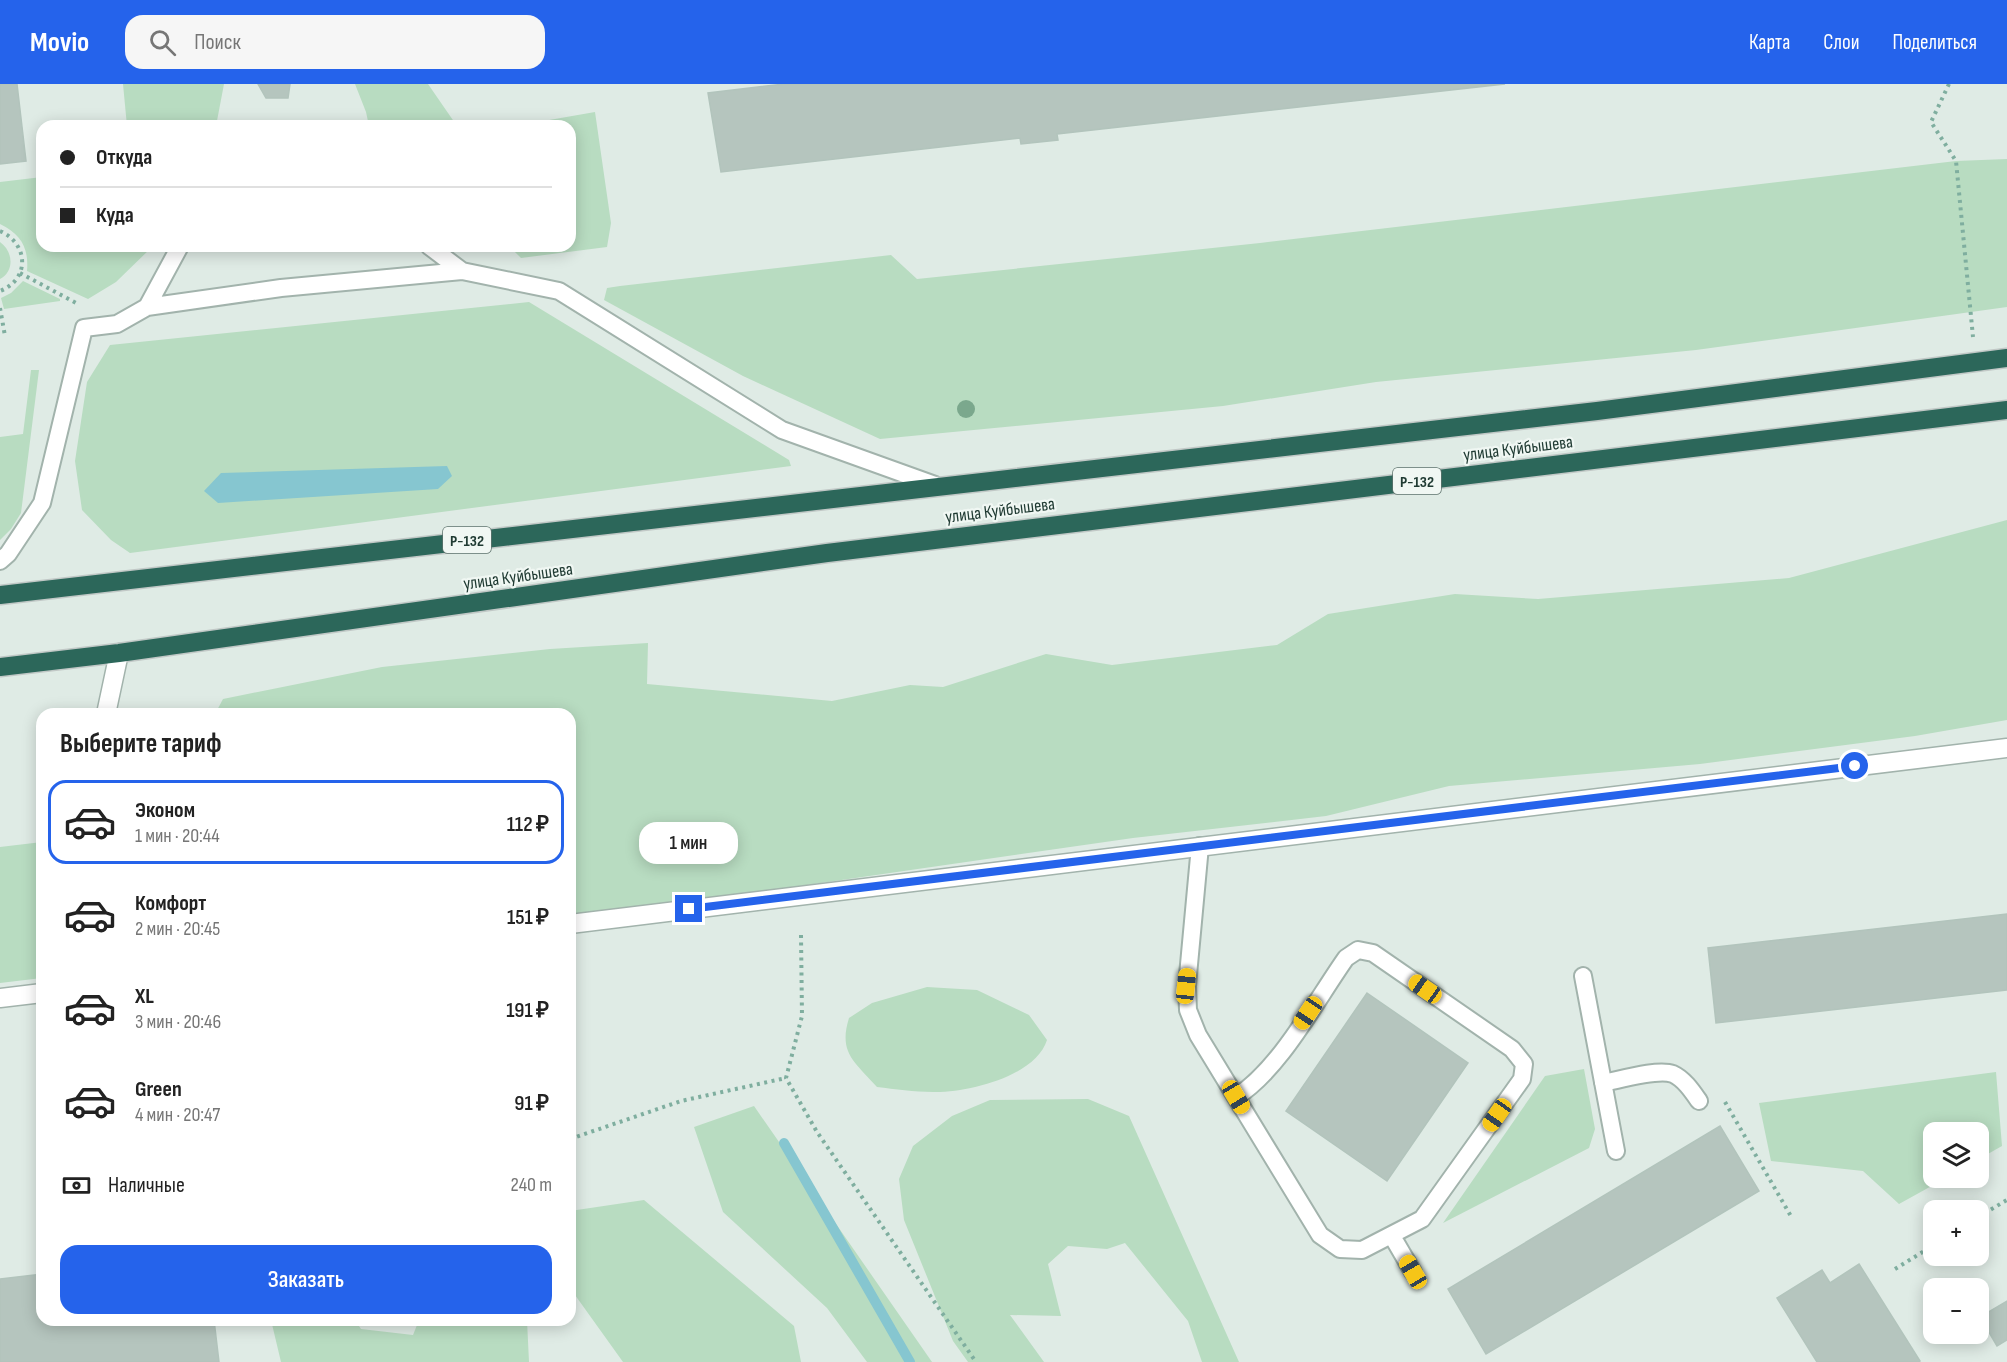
<!DOCTYPE html>
<html lang="ru">
<meta charset="utf-8">
<style>
body{margin:0;font-family:"Sofia Sans Condensed",sans-serif;background:#f6f6f6;color:#222;height:100vh;display:flex;flex-direction:column;font-size:22px;white-space:nowrap}
*{box-sizing:border-box;margin:0}
p{font-size:20px;color:#767676}
.icon{flex:none;width:33px;height:33px;fill:none;stroke:currentColor;stroke-width:2;stroke-linecap:round;stroke-linejoin:round}
.map{position:relative;flex:1;overflow:hidden}
.side{position:absolute;left:36px;top:624px;width:540px;height:618px;display:flex;flex-direction:column;background:#fff;border-radius:18px;box-shadow:0 3px 15px #0003}
.side>*{flex:none}
.banner{position:absolute;left:36px;top:36px;width:540px;height:132px;border-radius:18px;box-shadow:0 3px 15px #0003;display:grid;align-content:center;height:132px;padding:0 24px;background:#fff}
.tools{position:absolute;left:1923px;top:1038px;display:grid;gap:12px}
.tools a{display:grid;place-items:center;width:66px;height:66px;border-radius:12px;background:#fff;box-shadow:0 3px 15px #0003;font-size:30px}
.end{position:absolute;width:27px;height:27px;margin:-14px;border:8px solid #2563eb;background:#fff;box-shadow:0 0 0 3px #fff}
.from{border-radius:50%}
.bubble{position:absolute;height:42px;border-radius:18px;background:#fff;box-shadow:0 3px 15px #0003;font-size:20px;font-weight:600;line-height:42px;text-align:center}
.car{position:absolute;width:18px;height:36px;margin:-18px -9px;border-radius:8px;box-shadow:0 0 4px 2px #0007;background:linear-gradient(#f5c518 24%,#345 0 40%,#f5c518 0 76%,#345 0 86%,#f5c518 0)}
.banner b{display:flex;align-items:center;gap:21px;height:57px;font-size:22px}
.banner b+b{border-top:2px solid #e0e0e0}
.banner i{width:15px;height:15px;background:#222}
ul{padding:0;list-style:none}
li{display:flex;align-items:center;gap:18px;height:84px;margin:0 12px 9px;padding:0 12px;border:3px solid transparent;border-radius:18px}
li div{flex:1}
li b{display:block;font-size:22px}
li em{font-style:normal;font-weight:600}
li.selected{border-color:#2563eb}
li>.icon{width:54px;height:54px;stroke-width:1.5}
h2{padding:0 24px;font-size:27px;line-height:72px}
.pay{display:flex;align-items:center;gap:15px;height:66px;padding:0 24px;font-size:22px}
.pay p{margin-inline-start:auto}
.button{display:flex;gap:12px;margin-top:auto;padding:12px 24px}
.button a{flex:1;height:69px;border-radius:18px;background:#2563eb;color:#fff;font-size:24px;font-weight:600;line-height:69px;text-align:center}
header{display:flex;align-items:center;gap:36px;box-sizing:border-box;height:84px;padding:0 30px;background:#2563eb;color:#fff}
header strong{font-size:28px}
nav{display:flex;gap:33px;margin-inline-start:auto;font-size:21px}
.search{width:420px;height:54px;background:#f6f6f6;display:flex;align-items:center;gap:15px;box-sizing:border-box;padding:0 21px;border-radius:18px;color:#767676;font-size:22px}
.map>svg:first-child{display:block}
.green{fill:#b8dcc1}
.water{fill:#86c6d0}
.lines{fill:none;stroke-linecap:round;stroke-linejoin:round}
.stream{stroke:#86c6d0;stroke-width:10}
.building{fill:#b5c5be;stroke:#b2c4bc;stroke-width:1.5}
.lane-casing{stroke:#a2b3ac;stroke-width:20}
.street-casing{stroke:#a2b3ac;stroke-width:21}
.highway-casing{stroke:#c1c8c6;stroke-width:21}
.path{stroke:#7fae9f;stroke-width:4;stroke-dasharray:3 4.5;stroke-linecap:butt}
.lane{stroke:#fff;stroke-width:16}
.street{stroke:#fff;stroke-width:18}
.highway{stroke:#2c675a;stroke-width:18}
.tree{fill:#7ba88d}
.route{stroke:#2563eb;stroke-width:8}
.labels{text-anchor:middle;stroke-width:4.5;stroke-linejoin:round;paint-order:stroke}
.shield{fill:#f0f7f3;stroke:#5e736d;stroke-width:1.5}
.shield-label{font-size:16px;font-weight:bold;fill:#203b33}
.street-label{font-size:18px;fill:#203b33;stroke:#f0f7f3}
</style>
<header>
<strong>Movio</strong>
<div class="search"><svg class="icon" aria-label="search" viewBox="0 0 24 24"><circle cx="10" cy="10" r="6"/><path d="M15 15l6 6"/></svg>Поиск</div>
<nav><a>Карта</a><a>Слои</a><a>Поделиться</a></nav>
</header>
<div class="map">
<svg width="2007" height="1278" viewBox="0 0 2007 1278">
<rect width="100%" height="100%" fill="#dfebe5"/>
<path class="green" d="M123,0H224L216,42H127Z
M355,0H428L457,42H369L366,28Z
M595,28L611,139L607,163L521,174L509,162H570V42H515Z
M2007,75V223L1696,266L1376,298L1223,322L880,355L743,292L604,216L607,204L620,202L891,171L917,195L1260,159L1956,77Z
M42,93V162H153L116,198L88,215L27,187C29,164 21,150 0,140V98Z
M0,158C13,167 15,187 0,195Z
M23,197L60,215V217L4,225L1,214L11,209Z
M529,218L789,376L791,382L130,469L111,456L82,426L75,377L87,298L110,261Z
M31,286H39L21,429L11,445L0,456V353L23,350Z
M2007,436V636L1915,652L1700,680L1449,702L1326,732L1133,754L570,835V630H215L223,615L382,583L550,565L648,559L647,600L832,617L910,601L943,603L1046,570L1112,581L1277,561L1328,530L1455,510L1538,515L1789,494Z
M42,758V894L0,899V763Z
M927,903L977,906L1029,931L1047,956C1036,992 968,1009 933,1008C914,1008 895,1005 877,1003C855,978 838,969 849,934L872,919Z
M1584,985L1595,1045L1589,1064L1443,1139L1545,992Z
M1996,988L2002,1062L1979,1075L1978,1048H1934V1094H1946L1899,1120L1863,1087L1771,1077L1759,1019Z
M1088,1015L1129,1032L1239,1278H1202L1188,1237L1125,1159L1107,1165L1068,1162L1048,1180L1061,1232L1010,1231L1044,1278H968L953,1257L904,1136L899,1095L913,1062L952,1032L990,1016Z
M754,1022L932,1278H867L827,1224L723,1128L694,1043Z
M644,1116L794,1242L801,1278H623L570,1204V1127Z
M271,1236H355L361,1245L413,1251L419,1236H527L529,1278H281Z"/>
<path class="water" d="M447,382L452,392L438,405L218,419L204,407L221,389Z"/>
<g class="lines">
<path class="stream" d="M784,1059L910,1278"/>
</g>
<path class="building" d="M0,0H17L26,77L0,80Z
M258,0H290L288,14H266Z
M784,0H1505L1057,50L1058,56L1021,60L1020,54L721,88L708,9Z
M284,38L285,42H255Z
M2007,830V906L1716,939L1708,864Z
M1367,909L1468,979L1387,1097L1286,1027Z
M1720,1042L1759,1107L1486,1270L1448,1205Z
M1859,1180L1920,1277L1918,1278H1817L1777,1214L1822,1186L1830,1199Z
M42,1190V1236H214L219,1278H0V1195Z
M2007,1217V1256L1997,1262L1980,1233Z"/>
<g class="lines">
<defs>
<path id="lane" d="M429,162L462,187
M147,223L180,162
M0,477L8,470L42,419L84,244L117,240L147,223L281,204L462,187L559,207L782,346L935,401
M1200,762L1187,902L1188,926L1198,951L1320,1151L1340,1165L1362,1166L1422,1135L1522,995L1524,980L1512,965L1373,869L1358,866L1346,874C1315,918 1280,985 1236,1013
M1583,892L1616,1067
M1603,999C1619,996 1658,984 1673,990C1684,995 1692,1007 1699,1017
M1392,1152L1413,1188"/>
<path id="street" d="M106,630L119,569
M570,840L2007,664
M0,914L42,909"/>
<path id="highway" d="M0,511L1597,327L2007,274
M0,583L119,569L827,469L2007,326"/>
</defs>
<use href="#lane" class="lane-casing"/>
<use href="#street" class="street-casing"/>
<use href="#highway" class="highway-casing"/>
<path class="path" d="M1949,0L1931,38L1956,77L1973,253
M0,147C28,159 31,195 0,207
M20,189L78,220
M0,224L5,252
M801,851L802,932L786,994L817,1048L976,1278
M1725,1018L1792,1134
M570,1055L681,1017L786,994
M1978,1133L2007,1116
M1895,1185L1934,1161"/>
<use href="#lane" class="lane"/>
<use href="#street" class="street"/>
<use href="#highway" class="highway"/>
</g>
<circle class="tree" cx="966" cy="325" r="9"/>
<g class="lines">
<path class="route" d="M689,825L1855,682"/>
</g>
<g class="labels">
<g class="shield">
<rect x="1393" y="384" width="48" height="26" rx="4.5"/>
<rect x="443" y="443" width="48" height="26" rx="4.5"/>
</g>
<g class="shield-label">
<text x="1417" y="403">Р-132</text>
<text x="467" y="462">Р-132</text>
</g>
<g class="street-label">
<text transform="translate(1518 364) rotate(-7)" y="6">улица Куйбышева</text>
<text transform="translate(1000 426) rotate(-7)" y="6">улица Куйбышева</text>
<text transform="translate(518 492) rotate(-8)" y="6">улица Куйбышева</text>
</g>
</g>
</svg>
<div class="tools">
<a><svg class="icon" aria-label="layers" viewBox="0 0 24 24"><path d="M12 4l9 5-9 5-9-5zM3 14l9 5 9-5"/></svg></a>
<a>+</a>
<a>−</a>
</div>
<i class="end from" style="left:1855px;top:682px"></i>
<i class="end" style="left:689px;top:825px"></i>
<div class="bubble" style="left:639px;top:738px;width:99px">1 мин</div>
<i class="car" style="left:1186px;top:902px;rotate:6deg"></i>
<i class="car" style="left:1425px;top:905px;rotate:305deg"></i>
<i class="car" style="left:1308px;top:929px;rotate:214deg"></i>
<i class="car" style="left:1236px;top:1013px;rotate:149deg"></i>
<i class="car" style="left:1497px;top:1031px;rotate:215deg"></i>
<i class="car" style="left:1413px;top:1188px;rotate:330deg"></i>
<div class="banner">
<b><i class="from"></i>Откуда</b>
<b><i></i>Куда</b>
</div>
<section class="side">
<h2>Выберите тариф</h2>
<ul>
<li class="selected"><svg class="icon" aria-label="car" viewBox="0 0 24 24"><path d="M5 17H2v-5l4-1 3-4h7l3 4 3 1v5h-3M9 17h6M6 11h13"/><circle cx="7" cy="17" r="2"/><circle cx="17" cy="17" r="2"/></svg><div><b>Эконом</b><p>1 мин · 20:44</p></div><em>112 ₽</em></li>
<li><svg class="icon" aria-label="car" viewBox="0 0 24 24"><path d="M5 17H2v-5l4-1 3-4h7l3 4 3 1v5h-3M9 17h6M6 11h13"/><circle cx="7" cy="17" r="2"/><circle cx="17" cy="17" r="2"/></svg><div><b>Комфорт</b><p>2 мин · 20:45</p></div><em>151 ₽</em></li>
<li><svg class="icon" aria-label="car" viewBox="0 0 24 24"><path d="M5 17H2v-5l4-1 3-4h7l3 4 3 1v5h-3M9 17h6M6 11h13"/><circle cx="7" cy="17" r="2"/><circle cx="17" cy="17" r="2"/></svg><div><b>XL</b><p>3 мин · 20:46</p></div><em>191 ₽</em></li>
<li><svg class="icon" aria-label="car" viewBox="0 0 24 24"><path d="M5 17H2v-5l4-1 3-4h7l3 4 3 1v5h-3M9 17h6M6 11h13"/><circle cx="7" cy="17" r="2"/><circle cx="17" cy="17" r="2"/></svg><div><b>Green</b><p>4 мин · 20:47</p></div><em>91 ₽</em></li>
</ul>
<div class="pay"><svg class="icon" aria-label="cash" viewBox="0 0 24 24"><path d="M3 7h18v10H3z"/><circle cx="12" cy="12" r="2"/></svg>Наличные<p>240 m</p></div>
<div class="button"><a>Заказать</a></div>
</section>
</div>
